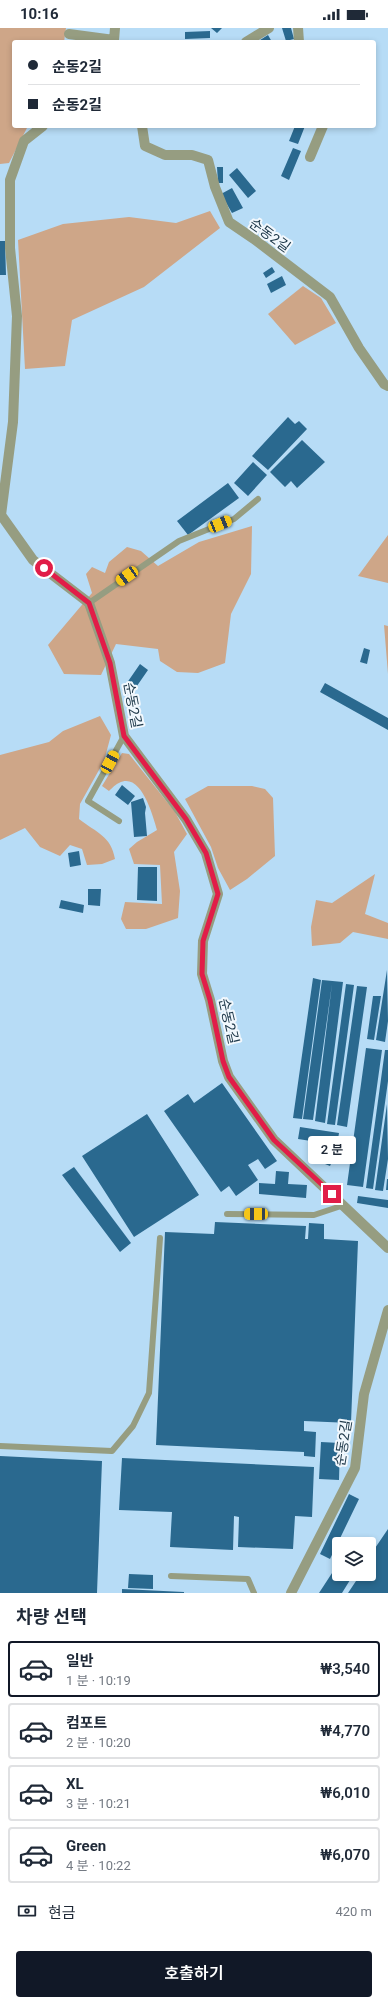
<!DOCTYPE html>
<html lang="ko">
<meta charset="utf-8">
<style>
body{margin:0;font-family:Roboto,"Noto Sans KR",sans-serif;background:#f2f2f3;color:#1f2937;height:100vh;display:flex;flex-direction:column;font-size:15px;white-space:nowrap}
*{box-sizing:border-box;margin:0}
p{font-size:13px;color:#747a83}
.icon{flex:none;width:22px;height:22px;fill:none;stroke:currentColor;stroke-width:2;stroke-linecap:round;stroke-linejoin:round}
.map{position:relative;height:1565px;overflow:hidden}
.side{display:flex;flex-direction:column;background:#fff;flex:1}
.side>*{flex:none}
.top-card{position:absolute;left:12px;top:12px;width:364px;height:88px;border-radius:4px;box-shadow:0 2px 6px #0003;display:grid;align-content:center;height:88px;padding:0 16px;background:#fff}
.fabs{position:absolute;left:332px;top:1509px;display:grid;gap:8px}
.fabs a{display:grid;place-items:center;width:44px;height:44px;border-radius:4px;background:#fff;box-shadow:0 2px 6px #0003;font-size:20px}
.end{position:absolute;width:18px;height:18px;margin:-9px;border:5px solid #e11d48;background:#fff;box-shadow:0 0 0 2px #fff}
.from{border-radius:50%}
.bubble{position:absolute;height:28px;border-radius:4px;background:#fff;box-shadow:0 2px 6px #0003;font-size:13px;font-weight:600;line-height:28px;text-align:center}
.car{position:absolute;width:12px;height:24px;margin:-12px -6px;border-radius:5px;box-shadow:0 0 3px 1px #0007;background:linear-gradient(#f5c518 24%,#345 0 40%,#f5c518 0 76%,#345 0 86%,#f5c518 0)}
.top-card b{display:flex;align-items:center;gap:14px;height:38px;font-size:15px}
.top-card b+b{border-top:1px solid #e0e1e3}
.top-card i{width:10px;height:10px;background:#1f2937}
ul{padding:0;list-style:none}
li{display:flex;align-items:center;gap:12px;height:56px;margin:0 8px 6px;padding:0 8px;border:2px solid #e0e1e3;border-radius:4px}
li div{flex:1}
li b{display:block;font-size:15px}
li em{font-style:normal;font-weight:600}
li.selected{border-color:#111827}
li>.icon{width:36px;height:36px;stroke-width:1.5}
h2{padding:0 16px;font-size:18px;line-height:48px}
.pay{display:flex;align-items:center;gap:10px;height:44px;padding:0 16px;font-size:15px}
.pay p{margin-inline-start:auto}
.cta{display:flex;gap:8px;margin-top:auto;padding:8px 16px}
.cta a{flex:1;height:46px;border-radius:4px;background:#111827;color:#fff;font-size:16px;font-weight:600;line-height:46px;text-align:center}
.status{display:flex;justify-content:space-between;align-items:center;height:28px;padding:0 20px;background:#fff;direction:ltr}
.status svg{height:11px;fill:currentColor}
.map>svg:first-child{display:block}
.green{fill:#cea688}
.building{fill:#2a698f}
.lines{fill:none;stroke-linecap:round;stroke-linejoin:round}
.lane{stroke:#969d81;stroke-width:6}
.street{stroke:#969d81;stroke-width:10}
.route{stroke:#e11d48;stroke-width:5}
.labels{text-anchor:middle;stroke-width:4;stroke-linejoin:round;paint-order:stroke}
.street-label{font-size:14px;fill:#203a4b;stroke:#f2f8fd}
</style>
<div class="status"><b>10:16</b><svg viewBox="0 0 49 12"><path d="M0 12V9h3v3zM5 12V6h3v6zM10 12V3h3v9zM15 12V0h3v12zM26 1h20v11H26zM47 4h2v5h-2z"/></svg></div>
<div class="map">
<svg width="388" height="1565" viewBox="0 0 388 1565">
<rect width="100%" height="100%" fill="#b7dcf6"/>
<path class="green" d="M0,0H66L64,14H14V98H28L9,135L0,136Z
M210,183L220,200L144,259L72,292L65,338L25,341L18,212L63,196L129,189L176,195Z
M303,258L321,270L336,295L295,317L268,286Z
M252,498L251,546L231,586L225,635L198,645L177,644L160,633L158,621L116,616L101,647L64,646L48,617L92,565L86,546L92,539L105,545L109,534L127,519L141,523L158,538L199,514Z
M388,507V555L358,548Z
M384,597L388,598V646Z
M100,688L111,707L104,733L80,776L79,791C97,805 111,808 115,831L102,836L87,837L82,821L70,817L60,828L40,819L25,800L0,812V727L49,714L63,703Z
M122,725L129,726L175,784L187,806L174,824L180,863L178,890L146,901H126L121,891L125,874L162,876L160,837L134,836L129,821L137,814L157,802C153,788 141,743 119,755C116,756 112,760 109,763L102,758Z
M208,758H252L265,761L273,770L275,828L247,851L230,862L218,840L211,819L185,771Z
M375,846L365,886L388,895V911L353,904L340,915L312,918L311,899L316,872L332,875Z"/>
<path class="building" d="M211,0H222L217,5Z
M282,0H291L294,11L286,13Z
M210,3V10L185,11V4Z
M268,7L272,14H257Z
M295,98H305L298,116L289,113Z
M293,120L301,123L289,152L281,148Z
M217,139H223V155H218Z
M237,140L256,163L248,170L229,147Z
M232,160L243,180L232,185L221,166Z
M0,213H5L6,247H0Z
M272,239L275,244L266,250L263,245Z
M282,248L286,257L271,265L267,256Z
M288,389L295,396L299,393L307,401L268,442L252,428Z
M302,412L325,434L297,460L291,453L285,459L270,444Z
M253,434L267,447L248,468L234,455Z
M228,455L239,470L188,507L177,493Z
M364,620L370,622L367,636L360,634Z
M140,636L148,642L130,668L122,662Z
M325,655L388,690V702L320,664Z
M122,757L135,768L128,777L115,767Z
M143,770L146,779L145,785L147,808L134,809L131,774Z
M79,823L81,837L70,839L68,825Z
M138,839H157V873L137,872Z
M88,861H101L100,878L88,877Z
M61,872L84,877L83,885L59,880Z
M387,942L388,993L385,1014L376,1012Z
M313,950L321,952L302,1091L293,1090Z
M322,952L343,954L325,1095L315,1093L332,956L313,1092L303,1091Z
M346,956L354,957L335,1097L327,1096Z
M357,958L367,959L347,1099L337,1097Z
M373,968H381L374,1012L367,1011Z
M366,1020L382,1022L363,1159L347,1157Z
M385,1022H388V1053L373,1161L366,1160Z
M222,1055L277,1133L265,1141L258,1131L248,1137L258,1152L236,1168L229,1158L221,1164L164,1083L188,1066L194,1075Z
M387,1076L388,1131L383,1163L375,1162Z
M147,1086L199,1167L134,1209L82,1128Z
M300,1099L339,1105L337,1117L298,1111Z
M314,1119L335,1127L330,1138L310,1130Z
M74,1139L131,1215L120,1224L62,1147Z
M276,1143L289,1144L288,1156L307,1157L306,1170L259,1166V1155L275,1156Z
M387,1151H388V1162H386Z
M358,1168L388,1172V1180L357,1175Z
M215,1194L306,1198L305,1211H308L309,1195L324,1196V1211L358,1213L351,1395L304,1393V1403L316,1404L315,1429L304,1428V1424L156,1417L165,1204L214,1206Z
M321,1414L340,1415L339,1452L319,1451Z
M0,1428L102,1433L97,1565H0Z
M122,1430L314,1439L312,1489L295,1488L293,1521L238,1519L239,1489L234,1488L233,1522L170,1519L172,1484L119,1482Z
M349,1466L359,1471L330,1531L320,1526Z
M388,1501V1565H348L356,1553L347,1546H369V1529Z
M334,1542L350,1552L342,1565H319Z
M129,1546L153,1547V1561L128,1560Z
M122,1561L184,1564V1565H122Z"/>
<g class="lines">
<path class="lane" d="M89,575L179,513L234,491L258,471
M119,793L88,773L124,708
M227,1186L314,1187L344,1177
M0,1418L112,1423L133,1398L149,1365L160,1210
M171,1548L248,1551L254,1565"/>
<path class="street" d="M298,0L299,14
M69,6L114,12L115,0
M246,14L269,0
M43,98L24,113L10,152V220L17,288L13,394L1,487L33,532L89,575L110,635L124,708L186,791L206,825L218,866L203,913L202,946L210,972L223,1033L229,1049L274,1112L388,1220
M142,98L145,118L165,127H192L208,132L215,159L229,194L254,211L330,269L359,320L384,356L388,358
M310,129L323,98
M291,1565L355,1440L364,1366L388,1282"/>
</g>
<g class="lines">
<path class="route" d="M44,540L89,575L110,635L124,708L186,791L206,825L218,866L203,913L202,946L210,972L223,1033L229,1049L274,1112L332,1166"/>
</g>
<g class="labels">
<g class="street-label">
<text transform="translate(270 207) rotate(36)" y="5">순동2길</text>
<text transform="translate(133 677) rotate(79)" y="5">순동2길</text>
<text transform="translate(229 993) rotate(77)" y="5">순동2길</text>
<text transform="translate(343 1415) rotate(-81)" y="5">순동2길</text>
</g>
</g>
</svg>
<div class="fabs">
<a><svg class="icon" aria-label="layers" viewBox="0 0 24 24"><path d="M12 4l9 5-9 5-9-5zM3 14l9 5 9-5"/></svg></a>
</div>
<i class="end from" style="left:44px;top:540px"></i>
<i class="end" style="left:332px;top:1166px"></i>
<div class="bubble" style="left:308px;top:1108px;width:48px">2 분</div>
<i class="car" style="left:220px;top:496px;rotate:68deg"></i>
<i class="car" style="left:127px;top:548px;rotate:235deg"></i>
<i class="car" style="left:110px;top:734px;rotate:29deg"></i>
<i class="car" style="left:256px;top:1186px;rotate:270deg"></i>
<div class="top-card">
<b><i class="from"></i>순동2길</b>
<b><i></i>순동2길</b>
</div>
</div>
<section class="side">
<h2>차량 선택</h2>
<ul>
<li class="selected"><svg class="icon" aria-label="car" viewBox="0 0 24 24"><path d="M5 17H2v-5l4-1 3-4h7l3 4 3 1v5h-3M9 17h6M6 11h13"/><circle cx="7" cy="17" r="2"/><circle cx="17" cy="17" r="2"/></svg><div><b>일반</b><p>1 분 · 10:19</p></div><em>₩3,540</em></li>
<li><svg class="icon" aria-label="car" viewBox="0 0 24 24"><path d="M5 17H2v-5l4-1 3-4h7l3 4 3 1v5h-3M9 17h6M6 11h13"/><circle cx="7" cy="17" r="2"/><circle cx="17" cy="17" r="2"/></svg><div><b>컴포트</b><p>2 분 · 10:20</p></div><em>₩4,770</em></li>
<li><svg class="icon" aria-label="car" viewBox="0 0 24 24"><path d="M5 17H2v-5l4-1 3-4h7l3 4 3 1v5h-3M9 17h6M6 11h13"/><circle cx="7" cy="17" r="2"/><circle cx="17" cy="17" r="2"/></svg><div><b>XL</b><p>3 분 · 10:21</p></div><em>₩6,010</em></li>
<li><svg class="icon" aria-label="car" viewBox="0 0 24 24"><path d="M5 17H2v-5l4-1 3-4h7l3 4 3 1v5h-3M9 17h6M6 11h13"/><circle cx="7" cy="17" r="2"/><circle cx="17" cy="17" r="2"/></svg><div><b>Green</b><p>4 분 · 10:22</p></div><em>₩6,070</em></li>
</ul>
<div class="pay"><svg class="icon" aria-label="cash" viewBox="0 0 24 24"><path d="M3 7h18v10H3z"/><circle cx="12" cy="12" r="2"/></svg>현금<p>420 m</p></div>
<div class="cta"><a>호출하기</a></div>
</section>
